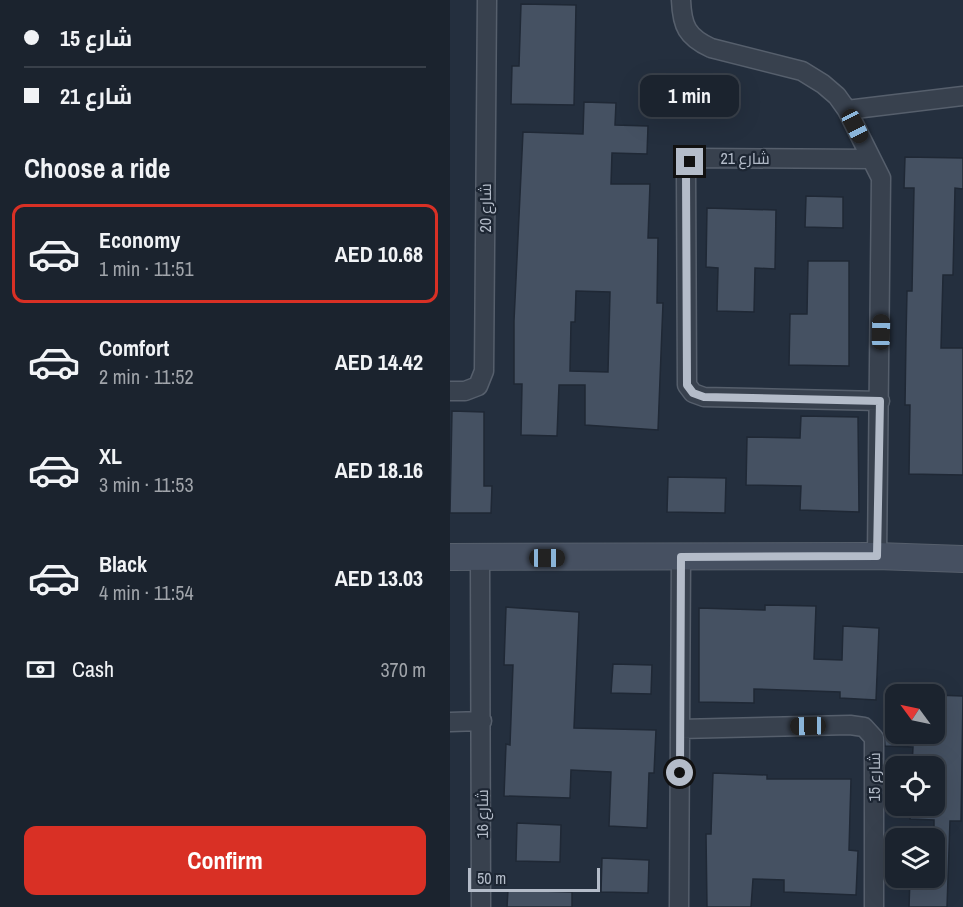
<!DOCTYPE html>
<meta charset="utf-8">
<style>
body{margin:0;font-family:"Archivo Narrow",Cairo,sans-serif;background:#242b36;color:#f1f3f6;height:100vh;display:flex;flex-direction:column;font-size:22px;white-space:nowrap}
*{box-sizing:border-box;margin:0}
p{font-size:20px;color:#a0a4aa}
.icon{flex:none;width:33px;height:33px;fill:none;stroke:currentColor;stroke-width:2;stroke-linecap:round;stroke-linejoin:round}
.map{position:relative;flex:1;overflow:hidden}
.panel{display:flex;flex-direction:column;background:#1b232e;width:450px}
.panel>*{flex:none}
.guide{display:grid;align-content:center;height:132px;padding:0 24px;background:#1b232e}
.needle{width:39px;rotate:303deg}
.buttons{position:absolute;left:435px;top:684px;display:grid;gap:12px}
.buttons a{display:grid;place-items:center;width:60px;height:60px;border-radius:12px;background:#1b232e;box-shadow:0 6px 24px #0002,0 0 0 2px #39404a;font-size:30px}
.scale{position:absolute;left:18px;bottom:15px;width:132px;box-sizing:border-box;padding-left:6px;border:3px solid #b4bcc9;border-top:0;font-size:16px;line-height:21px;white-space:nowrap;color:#b4bcc9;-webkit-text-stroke:4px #1d2633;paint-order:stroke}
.end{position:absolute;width:27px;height:27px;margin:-14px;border:8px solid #b4bcc9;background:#111;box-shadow:0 0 0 3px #111}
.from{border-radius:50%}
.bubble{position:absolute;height:42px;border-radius:12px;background:#1b232e;box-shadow:0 6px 24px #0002,0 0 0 2px #39404a;font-size:20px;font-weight:700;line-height:42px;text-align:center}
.car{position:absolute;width:18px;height:36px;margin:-18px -9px;border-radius:8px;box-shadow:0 0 4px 2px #0007;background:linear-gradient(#222 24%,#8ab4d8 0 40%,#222 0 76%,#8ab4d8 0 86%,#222 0)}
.guide b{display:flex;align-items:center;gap:21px;height:57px;font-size:22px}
.guide b+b{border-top:2px solid #39404a}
.guide i{width:15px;height:15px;background:#f1f3f6}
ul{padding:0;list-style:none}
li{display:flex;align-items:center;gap:18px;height:99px;margin:0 12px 9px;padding:0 12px;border:3px solid transparent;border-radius:12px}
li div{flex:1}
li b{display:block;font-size:22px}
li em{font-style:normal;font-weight:700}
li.on{border-color:#d93025}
li>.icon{width:54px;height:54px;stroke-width:1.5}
h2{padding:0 24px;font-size:27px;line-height:72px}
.pay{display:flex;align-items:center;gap:15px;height:66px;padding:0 24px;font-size:22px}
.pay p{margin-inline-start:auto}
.button{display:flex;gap:12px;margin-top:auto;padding:12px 24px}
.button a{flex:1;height:69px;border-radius:12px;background:#d93025;color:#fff;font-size:24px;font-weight:700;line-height:69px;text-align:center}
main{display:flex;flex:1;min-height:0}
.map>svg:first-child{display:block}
.building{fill:#455162;stroke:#1f2835;stroke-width:1.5;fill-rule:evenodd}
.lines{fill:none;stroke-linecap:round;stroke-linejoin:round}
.street-casing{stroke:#565f6c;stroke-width:21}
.secondary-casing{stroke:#565f6c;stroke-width:28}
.street{stroke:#38414e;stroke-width:18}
.secondary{stroke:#465061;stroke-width:26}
.route{stroke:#b4bcc9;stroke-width:8}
.labels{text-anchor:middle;stroke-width:4.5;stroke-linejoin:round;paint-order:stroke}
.street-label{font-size:16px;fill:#b4bcc9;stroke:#1d2633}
</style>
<main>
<section class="panel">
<div class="guide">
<b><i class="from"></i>شارع 15</b>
<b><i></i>شارع 21</b>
</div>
<h2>Choose a ride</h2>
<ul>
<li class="on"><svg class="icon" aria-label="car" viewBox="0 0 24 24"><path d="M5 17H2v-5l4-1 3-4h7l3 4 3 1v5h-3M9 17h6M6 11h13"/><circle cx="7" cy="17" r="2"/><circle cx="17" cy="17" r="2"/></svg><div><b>Economy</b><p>1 min · 11:51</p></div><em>AED 10.68</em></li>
<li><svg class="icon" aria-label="car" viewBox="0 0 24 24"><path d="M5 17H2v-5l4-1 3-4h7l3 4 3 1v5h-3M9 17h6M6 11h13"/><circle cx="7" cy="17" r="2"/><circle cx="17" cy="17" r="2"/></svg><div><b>Comfort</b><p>2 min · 11:52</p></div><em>AED 14.42</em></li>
<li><svg class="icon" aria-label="car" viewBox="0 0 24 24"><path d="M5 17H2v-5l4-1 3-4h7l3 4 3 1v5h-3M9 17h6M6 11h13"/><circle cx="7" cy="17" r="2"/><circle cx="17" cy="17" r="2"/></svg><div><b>XL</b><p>3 min · 11:53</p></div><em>AED 18.16</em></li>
<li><svg class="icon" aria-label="car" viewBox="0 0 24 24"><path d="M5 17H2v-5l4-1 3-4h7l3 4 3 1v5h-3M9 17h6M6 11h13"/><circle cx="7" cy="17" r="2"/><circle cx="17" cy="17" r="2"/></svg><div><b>Black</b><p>4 min · 11:54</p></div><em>AED 13.03</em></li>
</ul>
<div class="pay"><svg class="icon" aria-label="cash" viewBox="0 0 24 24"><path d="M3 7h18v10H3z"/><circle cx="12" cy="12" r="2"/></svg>Cash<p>370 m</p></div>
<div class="button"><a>Confirm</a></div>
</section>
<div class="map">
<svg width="513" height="907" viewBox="0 0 513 907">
<rect width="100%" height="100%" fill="#242f3e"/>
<path class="building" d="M71,4L126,5L124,105L61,104L62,66H69Z
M134,102L166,103L165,125L198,126L197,154L162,153L161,184H200L198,238H208L207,303H213L208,430L135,425V385H109L107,436L71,435L72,384H64V321L73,132L133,134ZM126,291L160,292L158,372L120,371L121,322H125Z
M455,157L513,158V189L505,188L503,275H493L491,348H513V475L459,474L460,405H455L456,338L457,291H462L464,188H454Z
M356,196L393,197V228L355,227Z
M257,208L326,210L325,269L305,268L304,312L267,311L268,268L256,267Z
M358,261H399V366L339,365L340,314H357Z
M2,411L34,412V486H42L41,513H0Z
M351,416L408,417L409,512L350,510L351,486L296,485L297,437L350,438Z
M218,477L276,478L275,513L217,512Z
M315,605L366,606L364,659L392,660L393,626L429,628L426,700L390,698V692L304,689V703L249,702V608L315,610Z
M56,607L129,612L124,728L206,730L204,773H199L197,828L159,826L161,772L121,770L120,798L54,796L56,744L60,745L63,665H54Z
M163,664L202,665L201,694L161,693Z
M484,695L513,696L511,821H500L497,907H459L460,878H484V820L460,819L461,806H484V766H462L463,747L435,746L434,734H484Z
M263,773L317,775V779H401L399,850L408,851L406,895L334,892V880L303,879L301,907H257L256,834H261Z
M67,823L111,825L110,862L66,861Z
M152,858L199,860L198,893L151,892Z
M58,890L122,892V907H57Z"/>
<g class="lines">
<defs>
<path id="street" d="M231,0C232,26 237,37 261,48L352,71L373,84L387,96L397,110L431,178L427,556
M397,110L513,96
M421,159L247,158L240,162L236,172L237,385L243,393L254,397L430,401
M0,391H15L28,386L34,371L37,0
M30,558L31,907
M0,722L32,721
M230,729L400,725L414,727L424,738V907
M229,907L231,557"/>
<path id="secondary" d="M0,557L427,556L513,559"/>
</defs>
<use href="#street" class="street-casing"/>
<use href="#secondary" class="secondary-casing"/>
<use href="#street" class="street"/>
<use href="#secondary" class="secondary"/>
</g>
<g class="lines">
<path class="route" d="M230,773L231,557L427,556L430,401L254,397L243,393L237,385L236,172L240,162"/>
</g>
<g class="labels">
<g class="street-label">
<text x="295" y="164">شارع 21</text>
<text transform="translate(35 208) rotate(-90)" y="6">شارع 20</text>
<text transform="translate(424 777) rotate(-90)" y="6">شارع 15</text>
<text transform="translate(32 814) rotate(-90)" y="6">شارع 16</text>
</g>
</g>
</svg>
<div class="buttons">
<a><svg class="needle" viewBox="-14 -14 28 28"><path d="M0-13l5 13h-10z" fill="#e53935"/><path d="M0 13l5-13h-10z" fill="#a0a4aa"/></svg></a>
<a><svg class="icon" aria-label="locate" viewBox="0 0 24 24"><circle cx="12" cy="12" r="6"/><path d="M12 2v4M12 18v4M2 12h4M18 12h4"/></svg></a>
<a><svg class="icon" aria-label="layers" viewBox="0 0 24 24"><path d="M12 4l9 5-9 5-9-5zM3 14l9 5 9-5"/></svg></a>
</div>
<div class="scale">50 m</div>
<i class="end from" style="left:230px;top:773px"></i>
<i class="end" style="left:240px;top:162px"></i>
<div class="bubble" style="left:190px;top:75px;width:99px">1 min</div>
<i class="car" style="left:405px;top:126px;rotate:153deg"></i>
<i class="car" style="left:431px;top:332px;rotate:1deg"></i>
<i class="car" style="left:97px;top:558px;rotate:90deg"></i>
<i class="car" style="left:358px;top:726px;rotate:269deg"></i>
</div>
</main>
